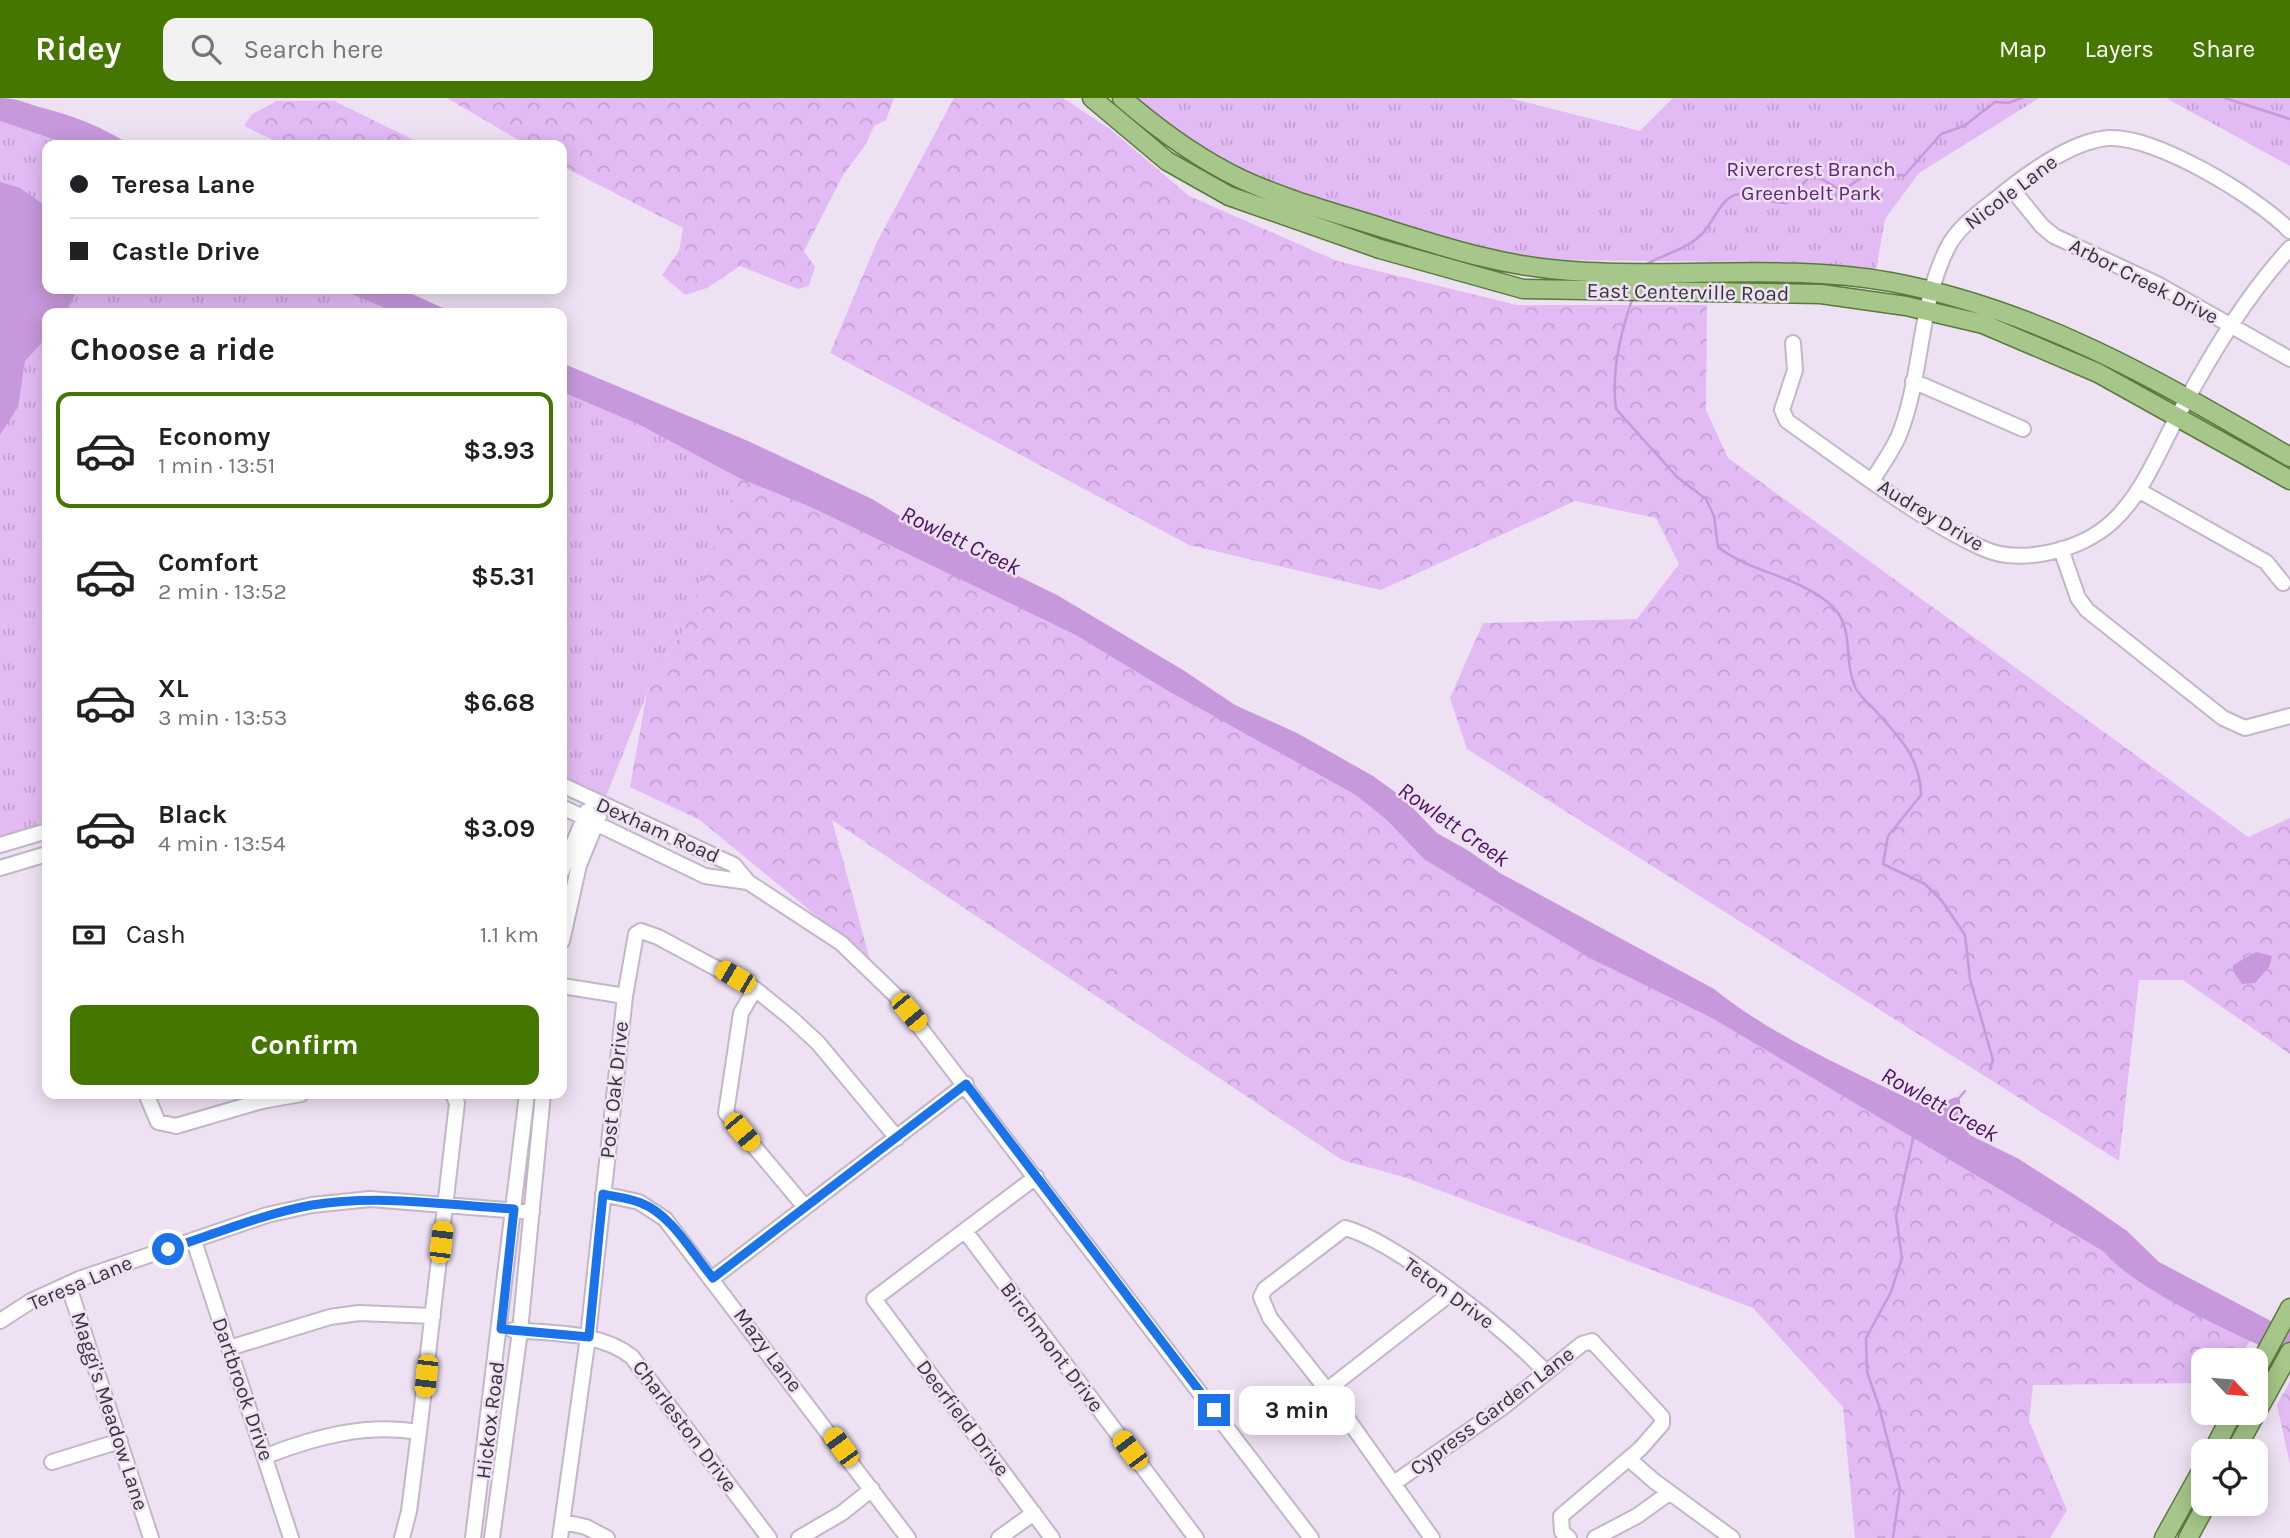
<!DOCTYPE html>
<meta charset="utf-8">
<style>
body{margin:0;font-family:Karla,sans-serif;background:#f2f2f2;color:#202124;height:100vh;display:flex;flex-direction:column;font-size:26px;white-space:nowrap}
*{box-sizing:border-box;margin:0}
p{font-size:23px;color:#757577}
.icon{flex:none;width:38px;height:38px;fill:none;stroke:currentColor;stroke-width:2;stroke-linecap:round;stroke-linejoin:round}
.map{position:relative;flex:1;overflow:hidden}
.panel{position:absolute;left:42px;top:210px;width:525px;height:791px;display:flex;flex-direction:column;background:#fff;border-radius:14px;box-shadow:0 4px 18px #0003}
.panel>*{flex:none}
.hud{position:absolute;left:42px;top:42px;width:525px;height:154px;border-radius:14px;box-shadow:0 4px 18px #0003;display:grid;align-content:center;height:154px;padding:0 28px;background:#fff}
.needle{width:46px;rotate:116deg}
.tools{position:absolute;left:2191px;top:1250px;display:grid;gap:14px}
.tools a{display:grid;place-items:center;width:77px;height:77px;border-radius:14px;background:#fff;box-shadow:0 4px 18px #0003;font-size:35px}
.end{position:absolute;width:32px;height:32px;margin:-16px;border:9px solid #1a73e8;background:#fff;box-shadow:0 0 0 4px #fff}
.from{border-radius:50%}
.bubble{position:absolute;height:49px;border-radius:14px;background:#fff;box-shadow:0 4px 18px #0003;font-size:23px;font-weight:700;line-height:49px;text-align:center}
.car{position:absolute;width:21px;height:42px;margin:-21px -10px;border-radius:9px;box-shadow:0 0 5px 2px #0007;background:linear-gradient(#f5c518 24%,#345 0 40%,#f5c518 0 76%,#345 0 86%,#f5c518 0)}
.hud b{display:flex;align-items:center;gap:24px;height:66px;font-size:26px}
.hud b+b{border-top:2px solid #e0e0e0}
.hud i{width:18px;height:18px;background:#202124}
ul{padding:0;list-style:none}
li{display:flex;align-items:center;gap:21px;height:116px;margin:0 14px 10px;padding:0 14px;border:4px solid transparent;border-radius:14px}
li div{flex:1}
li b{display:block;font-size:26px}
li em{font-style:normal;font-weight:700}
li.active{border-color:#457600}
li>.icon{width:63px;height:63px;stroke-width:1.5}
h2{padding:0 28px;font-size:32px;line-height:84px}
.pay{display:flex;align-items:center;gap:18px;height:77px;padding:0 28px;font-size:26px}
.pay p{margin-inline-start:auto}
.button{display:flex;gap:14px;margin-top:auto;padding:14px 28px}
.button a{flex:1;height:80px;border-radius:14px;background:#457600;color:#fff;font-size:28px;font-weight:700;line-height:80px;text-align:center}
header{display:flex;align-items:center;gap:42px;box-sizing:border-box;height:98px;padding:0 35px;background:#457600;color:#fff}
header strong{font-size:33px}
nav{display:flex;gap:38px;margin-inline-start:auto;font-size:24px}
.search{width:490px;height:63px;background:#f2f2f2;display:flex;align-items:center;gap:18px;box-sizing:border-box;padding:0 24px;border-radius:14px;color:#757577;font-size:26px}
.map>svg:first-child{display:block}
.forest{fill:url(#forest-crowns)}
.park{fill:url(#park-tufts)}
.water{fill:#c798dc}
.lines{fill:none;stroke-linecap:round;stroke-linejoin:round}
.stream{stroke:#c798dc;stroke-width:2.5}
.minor-casing{stroke:#c2b6c8;stroke-width:18}
.major-casing{stroke:#5a7a3b;stroke-width:21}
.minor{stroke:#fff;stroke-width:14}
.major{stroke:#a7c689;stroke-width:18}
.route{stroke:#1a73e8;stroke-width:9}
.labels{text-anchor:middle;stroke-width:5;stroke-linejoin:round;paint-order:stroke}
.park-label{font-size:21px;fill:#602676;stroke:#eee1f3}
.street-label{font-size:21px;fill:#39343b;stroke:#eee1f3}
.water-label{font-size:23px;font-style:italic;fill:#4d1162;stroke:#eee1f3}
</style>
<header>
<strong>Ridey</strong>
<div class="search"><svg class="icon" aria-label="search" viewBox="0 0 24 24"><circle cx="10" cy="10" r="6"/><path d="M15 15l6 6"/></svg>Search here</div>
<nav><a>Map</a><a>Layers</a><a>Share</a></nav>
</header>
<div class="map">
<svg width="2290" height="1440" viewBox="0 0 2290 1440">
<defs>
<pattern id="forest-crowns" width="20" height="18" patternUnits="userSpaceOnUse" patternTransform="scale(1.75)"><rect width="20" height="18" fill="#e2baf4"/><path d="M2 6a3 3 0 1 1 6 0M12 15a3 3 0 1 1 6 0" fill="none" stroke="#c3a0d2"/></pattern>
<pattern id="park-tufts" width="24" height="20" patternUnits="userSpaceOnUse" patternTransform="scale(1.75)"><rect width="24" height="20" fill="#e2baf4"/><path d="M3 7l-1-3M5 7V3M7 7l1-3M15 17l-1-3M17 17v-4M19 17l1-3" fill="none" stroke="#c3a0d2"/></pattern>
</defs>
<rect width="100%" height="100%" fill="#eee1f3"/>
<path class="forest" d="M447,0H894L886,22L874,28L866,46L843,77L804,153L815,169L809,188L798,191L740,168L707,190L685,197L662,177L679,153L683,130L562,68V47H527Z
M954,0H1063L1110,31L1189,98L1337,163L1517,207H1707L1706,312L1728,360L2248,739L2290,720V956L2183,882H2139L2119,1063L1467,651L1450,600L1483,525L1637,521L1679,466L1656,420L1575,403L1381,492L1189,447L830,255L877,144Z
M277,3H334L424,47H284L244,28L252,16Z
M741,373L1180,575L1446,756L1686,886L2255,1236L2237,1262H2203V1285L2033,1287L2029,1323L2067,1412L2050,1440H1855L1843,1309L1753,1210L1404,1079L1342,1062L832,722L870,862L700,722L630,689L647,595L685,528Z
M2290,1283V1366L2277,1307Z"/>
<path class="park" d="M1136,0H1509L1640,33L1673,0H2039L1919,75L1885,121L1876,172L1758,164L1552,162L1481,151L1258,80L1209,54L1169,28Z
M2166,0H2290V68Z
M0,23L70,47H47V191H339L397,215H47V726L0,741Z
M562,294L638,326L739,380L685,528L647,595L605,701L562,682Z"/>
<path class="water" d="M0,0C18,0 27,6 43,10C78,19 99,28 131,47H70L0,23Z
M0,84L20,90L47,109V191H78L66,215H47V239L25,263L18,309L0,337Z
M339,191H401L454,215H397Z
M562,265L748,343L872,401L921,431L1057,497L1183,572L1235,607L1297,635L1373,678L1402,699L1437,735L1469,753L1500,775L1714,891C1774,939 1847,970 1915,1004L1933,1008L1956,999L1960,1002L1961,1027L1970,1037L2019,1061L2078,1099L2127,1133L2159,1164L2290,1233V1262C2238,1236 2140,1196 2103,1153L1714,921L1588,859L1485,798L1424,761L1387,722L1356,697L1165,591L1076,537L811,409L739,380L638,326L562,294Z
M2256,854L2272,858L2269,869L2255,885L2242,886L2233,873V867Z"/>
<g class="lines">
<path class="stream" d="M2225,0L2290,21
M1645,167C1665,155 1685,153 1702,136C1713,125 1722,97 1739,96C1756,96 1770,106 1787,105L1809,79L1815,77L1842,93L1862,79L1905,77L1941,36L1964,28L1995,4L2008,5L2022,0
M1633,199C1621,233 1611,276 1616,311L1677,379L1706,401L1714,418L1718,449C1753,476 1797,477 1831,507C1856,530 1842,562 1856,591C1860,598 1868,605 1874,611C1898,639 1920,657 1921,697L1888,738L1883,766L1925,786L1942,803L1965,837L1970,881L1993,962L1990,971
M1958,1001L1965,993
M1893,1440L1900,1391L1879,1308L1867,1274L1866,1240L1891,1194L1902,1160L1896,1118L1914,1036"/>
<defs>
<path id="minor" d="M2011,90L2042,128L2054,138L2159,187L2290,261
M1793,245L1795,272L1782,312L1787,323C1847,365 1917,420 1982,450C2020,468 2082,452 2112,424C2144,395 2160,349 2181,312C2212,255 2246,198 2290,150
M1913,283L2023,331
M1872,383C1882,366 1895,350 1901,332C1923,273 1919,203 1949,147C1961,125 1987,109 2006,93C2031,73 2075,42 2109,40C2157,38 2257,99 2290,133
M2138,392L2266,464L2283,485
M2061,451L2078,500L2087,512L2223,620L2245,630L2290,618
M562,687L734,767L748,784L841,845L895,897L1311,1440
M562,709L705,778L748,784
M0,747L47,733
M0,770L47,756
M562,773L587,713
M562,843L579,767L599,718
M562,888L625,898
M755,891L741,915L726,1015L805,1109
M146,996L158,1024L176,1028L262,1003L301,996
M1036,1079L874,1201L1052,1440
M603,1096L639,1104L665,1121L908,1440
M965,1133L1196,1440
M194,1143L291,1440
M713,1180L966,986
M68,1186L151,1440
M0,1223L31,1203L79,1181L267,1117L312,1107L370,1101L532,1114
M513,1232C553,1236 599,1233 632,1259L769,1440
M229,1250L330,1219L359,1215L433,1218
M1327,1292L1451,1195
M266,1358C315,1339 366,1325 419,1334
M1629,1361L1654,1383L1732,1440
M52,1364L120,1343
M1394,1385L1503,1309L1582,1246L1592,1243L1662,1319V1326L1640,1351L1561,1418L1562,1434L1569,1440
M564,1424L586,1429L607,1440
M402,1440L409,1413L419,1334L457,1005L453,996
M473,1440L527,996
M492,1440L520,1233L543,996
M560,1440L588,1239L625,898L636,836L641,833L658,839L755,891L791,920L818,945L897,1040
M799,1440L842,1415L872,1391
M999,1440L1034,1415
M1432,1440L1327,1292L1270,1220L1261,1199L1265,1191L1345,1130C1397,1144 1506,1233 1545,1273
M1595,1440L1637,1418L1669,1395"/>
<path id="major" d="M1092,0L1167,63L1229,98L1380,151L1523,191L1821,196L1906,208L1983,226L2098,275L2290,382
M1122,0C1159,32 1197,60 1241,81C1286,102 1336,115 1383,130C1446,150 1506,169 1572,173C1679,181 1785,165 1891,184C2040,212 2161,284 2290,359
M2256,1273L2290,1210
M2213,1353L2233,1314
M2235,1353L2290,1254
M2164,1440L2203,1370
M2188,1440L2207,1405"/>
</defs>
<use href="#minor" class="minor-casing"/>
<use href="#major" class="major-casing"/>
<use href="#minor" class="minor"/>
<use href="#major" class="major"/>
</g>
<g class="lines">
<path class="route" d="M168,1151C216,1136 262,1116 312,1107C379,1096 446,1107 514,1111L501,1231L589,1239L603,1096C615,1099 629,1100 641,1105C672,1117 692,1155 713,1180L966,986L1214,1312"/>
</g>
<g class="labels">
<g class="park-label">
<text x="1811" y="78">Rivercrest Branch<tspan x="1811" dy="24">Greenbelt Park</tspan></text>
</g>
<g class="street-label">
<text transform="translate(2011 94) rotate(-37)" y="7">Nicole Lane</text>
<text transform="translate(2144 183) rotate(27)" y="7">Arbor Creek Drive</text>
<text transform="translate(1688 194) rotate(1)" y="7">East Centerville Road</text>
<text transform="translate(1931 417) rotate(31)" y="7">Audrey Drive</text>
<text transform="translate(658 732) rotate(24)" y="7">Dexham Road</text>
<text transform="translate(614 992) rotate(-84)" y="7">Post Oak Drive</text>
<text transform="translate(80 1185) rotate(-23)" y="7">Teresa Lane</text>
<text transform="translate(1449 1195) rotate(36)" y="7">Teton Drive</text>
<text transform="translate(1052 1249) rotate(53)" y="7">Birchmont Drive</text>
<text transform="translate(768 1252) rotate(53)" y="7">Mazy Lane</text>
<text transform="translate(243 1291) rotate(71)" y="7">Dartbrook Drive</text>
<text transform="translate(110 1313) rotate(72)" y="7">Maggi's Meadow Lane</text>
<text transform="translate(1492 1313) rotate(-37)" y="7">Cypress Garden Lane</text>
<text transform="translate(963 1320) rotate(53)" y="7">Deerfield Drive</text>
<text transform="translate(490 1322) rotate(-83)" y="7">Hickox Road</text>
<text transform="translate(685 1328) rotate(53)" y="7">Charleston Drive</text>
</g>
<g class="water-label">
<text transform="translate(961 442) rotate(26)" y="8">Rowlett Creek</text>
<text transform="translate(1454 726) rotate(35)" y="8">Rowlett Creek</text>
<text transform="translate(1940 1006) rotate(29)" y="8">Rowlett Creek</text>
</g>
</g>
</svg>
<div class="tools">
<a><svg class="needle" viewBox="-14 -14 28 28"><path d="M0-13l5 13h-10z" fill="#e53935"/><path d="M0 13l5-13h-10z" fill="#757577"/></svg></a>
<a><svg class="icon" aria-label="locate" viewBox="0 0 24 24"><circle cx="12" cy="12" r="6"/><path d="M12 2v4M12 18v4M2 12h4M18 12h4"/></svg></a>
</div>
<i class="end from" style="left:168px;top:1151px"></i>
<i class="end" style="left:1214px;top:1312px"></i>
<div class="bubble" style="left:1239px;top:1288px;width:116px">3 min</div>
<i class="car" style="left:735px;top:879px;rotate:300deg"></i>
<i class="car" style="left:909px;top:914px;rotate:140deg"></i>
<i class="car" style="left:742px;top:1034px;rotate:140deg"></i>
<i class="car" style="left:441px;top:1144px;rotate:7deg"></i>
<i class="car" style="left:426px;top:1278px;rotate:186deg"></i>
<i class="car" style="left:841px;top:1349px;rotate:324deg"></i>
<i class="car" style="left:1130px;top:1352px;rotate:323deg"></i>
<div class="hud">
<b><i class="from"></i>Teresa Lane</b>
<b><i></i>Castle Drive</b>
</div>
<section class="panel">
<h2>Choose a ride</h2>
<ul>
<li class="active"><svg class="icon" aria-label="car" viewBox="0 0 24 24"><path d="M5 17H2v-5l4-1 3-4h7l3 4 3 1v5h-3M9 17h6M6 11h13"/><circle cx="7" cy="17" r="2"/><circle cx="17" cy="17" r="2"/></svg><div><b>Economy</b><p>1 min · 13:51</p></div><em>$3.93</em></li>
<li><svg class="icon" aria-label="car" viewBox="0 0 24 24"><path d="M5 17H2v-5l4-1 3-4h7l3 4 3 1v5h-3M9 17h6M6 11h13"/><circle cx="7" cy="17" r="2"/><circle cx="17" cy="17" r="2"/></svg><div><b>Comfort</b><p>2 min · 13:52</p></div><em>$5.31</em></li>
<li><svg class="icon" aria-label="car" viewBox="0 0 24 24"><path d="M5 17H2v-5l4-1 3-4h7l3 4 3 1v5h-3M9 17h6M6 11h13"/><circle cx="7" cy="17" r="2"/><circle cx="17" cy="17" r="2"/></svg><div><b>XL</b><p>3 min · 13:53</p></div><em>$6.68</em></li>
<li><svg class="icon" aria-label="car" viewBox="0 0 24 24"><path d="M5 17H2v-5l4-1 3-4h7l3 4 3 1v5h-3M9 17h6M6 11h13"/><circle cx="7" cy="17" r="2"/><circle cx="17" cy="17" r="2"/></svg><div><b>Black</b><p>4 min · 13:54</p></div><em>$3.09</em></li>
</ul>
<div class="pay"><svg class="icon" aria-label="cash" viewBox="0 0 24 24"><path d="M3 7h18v10H3z"/><circle cx="12" cy="12" r="2"/></svg>Cash<p>1.1 km</p></div>
<div class="button"><a>Confirm</a></div>
</section>
</div>
